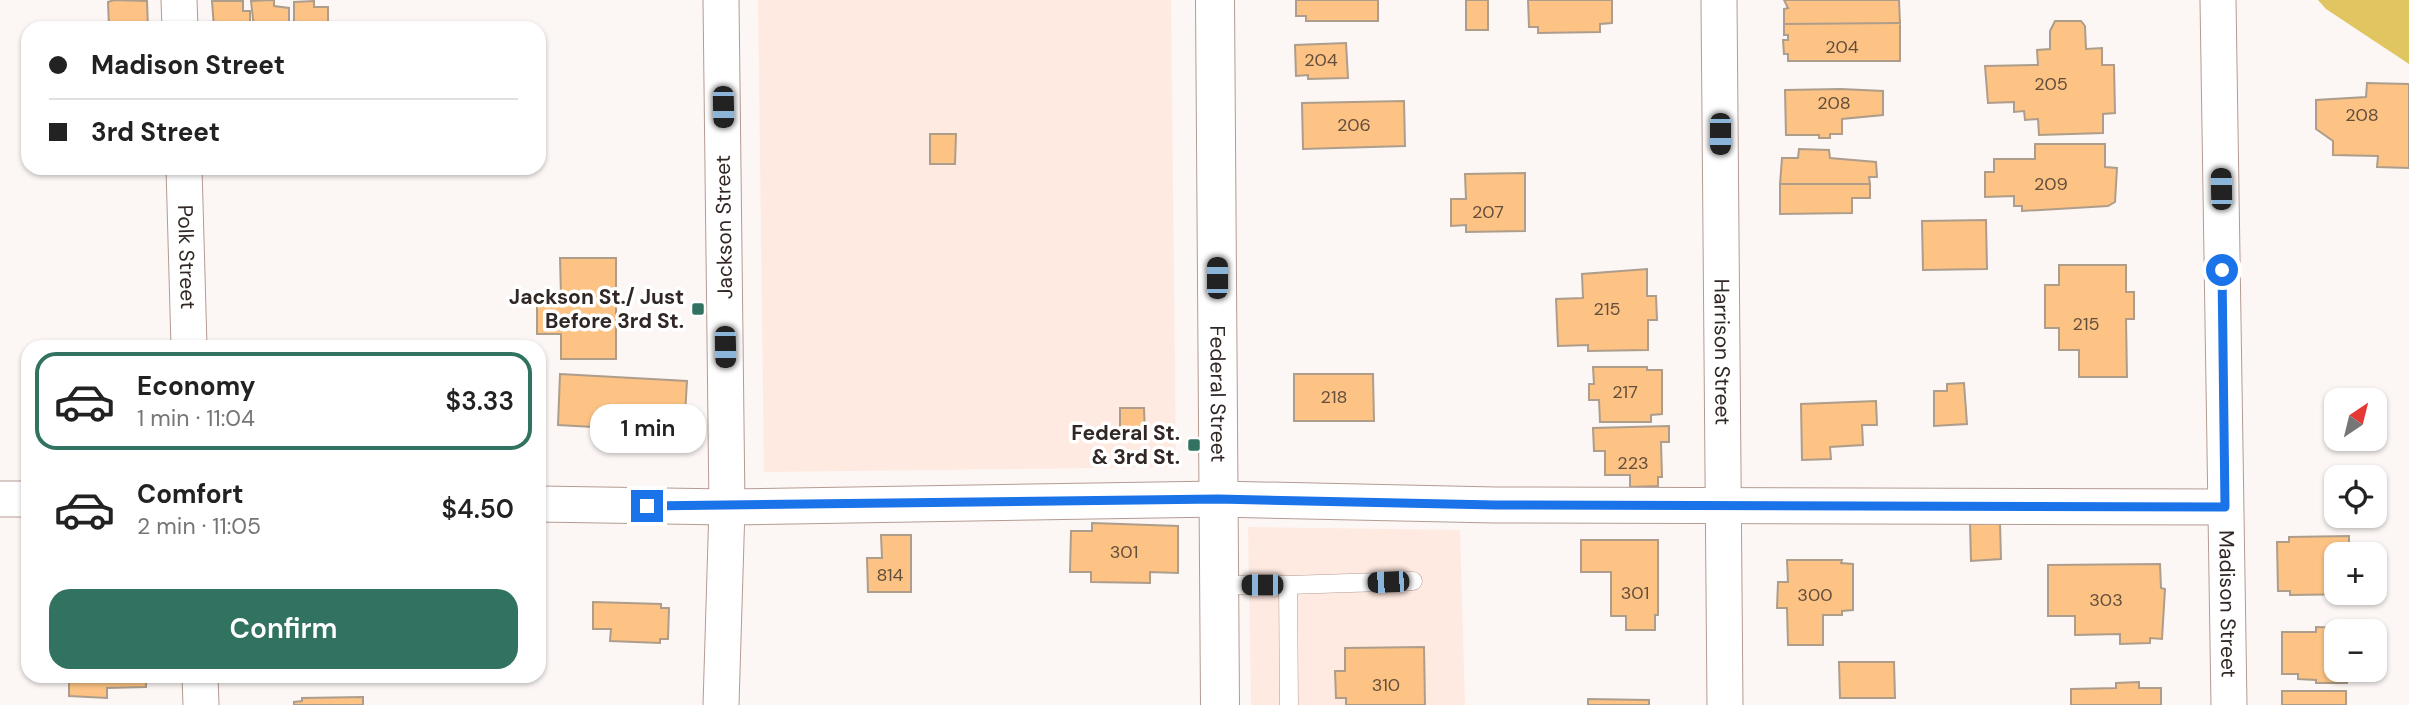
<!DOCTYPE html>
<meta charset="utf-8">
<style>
body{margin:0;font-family:"DM Sans",sans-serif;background:#f2f2f2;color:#222;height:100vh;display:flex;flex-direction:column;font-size:26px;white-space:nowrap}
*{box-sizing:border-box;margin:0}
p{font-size:23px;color:#767676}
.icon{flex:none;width:38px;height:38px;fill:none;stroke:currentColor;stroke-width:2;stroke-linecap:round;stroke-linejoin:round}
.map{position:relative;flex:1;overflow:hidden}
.sheet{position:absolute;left:21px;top:340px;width:525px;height:343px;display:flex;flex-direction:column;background:#fff;border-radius:21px;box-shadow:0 2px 5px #0004}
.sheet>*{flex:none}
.guide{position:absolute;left:21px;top:21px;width:525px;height:154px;border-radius:21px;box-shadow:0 2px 5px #0004;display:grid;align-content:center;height:154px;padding:0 28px;background:#fff}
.needle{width:46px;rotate:35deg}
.tools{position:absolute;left:2324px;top:388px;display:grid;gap:14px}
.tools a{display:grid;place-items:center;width:63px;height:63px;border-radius:14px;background:#fff;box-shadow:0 2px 5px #0004;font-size:35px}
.end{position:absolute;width:32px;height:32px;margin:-16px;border:9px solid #1a73e8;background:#fff;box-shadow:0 0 0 4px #fff}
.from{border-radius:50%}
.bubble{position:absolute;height:49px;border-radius:21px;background:#fff;box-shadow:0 2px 5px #0004;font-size:23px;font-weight:600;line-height:49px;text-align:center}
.car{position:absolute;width:21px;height:42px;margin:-21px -10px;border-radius:9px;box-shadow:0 0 5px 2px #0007;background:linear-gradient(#222 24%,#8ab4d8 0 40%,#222 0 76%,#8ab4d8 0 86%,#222 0)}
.guide b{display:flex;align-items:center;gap:24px;height:66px;font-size:26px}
.guide b+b{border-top:2px solid #e0e0e0}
.guide i{width:18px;height:18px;background:#222}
ul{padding:12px 0 0;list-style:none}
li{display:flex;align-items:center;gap:21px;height:98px;margin:0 14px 10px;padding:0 14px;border:4px solid transparent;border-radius:21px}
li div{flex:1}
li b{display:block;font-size:26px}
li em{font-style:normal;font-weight:600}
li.active{border-color:#317260}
li>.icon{width:63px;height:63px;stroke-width:1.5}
.button{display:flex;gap:14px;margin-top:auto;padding:14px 28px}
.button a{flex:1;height:80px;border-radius:21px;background:#317260;color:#fff;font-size:28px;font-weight:600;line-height:80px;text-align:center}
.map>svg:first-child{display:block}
.built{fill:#ffeae1}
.green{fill:#e0c561}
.building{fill:#fcc384;stroke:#ae9d8b;stroke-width:2}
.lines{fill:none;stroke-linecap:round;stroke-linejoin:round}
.service-casing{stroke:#b49b92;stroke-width:19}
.minor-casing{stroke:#b49b92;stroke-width:37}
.tertiary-casing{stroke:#b49b92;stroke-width:40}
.service{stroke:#fff;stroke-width:18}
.minor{stroke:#fff;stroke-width:35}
.tertiary{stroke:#fff;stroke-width:38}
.route{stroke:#1a73e8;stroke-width:9}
.poi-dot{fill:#317260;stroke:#fff;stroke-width:2.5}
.labels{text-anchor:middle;stroke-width:7;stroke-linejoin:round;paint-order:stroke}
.number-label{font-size:18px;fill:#644e3c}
.street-label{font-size:21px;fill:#312724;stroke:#fff}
.poi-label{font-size:21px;font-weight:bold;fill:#312724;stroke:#fff;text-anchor:end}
</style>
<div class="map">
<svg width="2409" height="705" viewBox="0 0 2409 705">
<rect width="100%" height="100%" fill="#fcf7f5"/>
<path class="built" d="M758,0H1171L1176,467L764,472Z
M1248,527L1460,530L1465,705H1251Z"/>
<path class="green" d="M2318,0H2409V64L2326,9Z"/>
<path class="building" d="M114,0L147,1L148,28H104L109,27L108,2Z
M274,0V6L289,8V28H254L251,1Z
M1296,0H1378V21H1306V16H1296Z
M1466,0H1488V30H1466Z
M1528,0H1612V23L1600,24V32L1538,33V27H1529Z
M1784,0H1899L1900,23L1784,24V9L1788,8Z
M212,1H243V11H250V28H214Z
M314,1V7H328V28H294V2Z
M2055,21H2081L2085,26L2086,49L2102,48V65H2114L2115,113L2103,114V133L2039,135L2038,119L2025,120L2024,111L2014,112V102L1988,103L1985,66L2038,65L2037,50L2050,49V31Z
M1900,23V61H1788V54H1784L1783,40H1788V35H1784V24Z
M1346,43L1348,78L1308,79V75L1296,76L1295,45Z
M2367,83L2409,84V168L2377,167L2378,156L2333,155V141L2316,129V100L2366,97Z
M1841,89L1883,91V115L1842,119V134H1830V138H1819V135H1786L1785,90Z
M1404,101L1405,146L1303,149L1302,103Z
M930,134H956L955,164H930Z
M2035,144H2105V167L2117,168L2115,202L2108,206L2022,211V206H2014V196L1985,197V172H1994V159H2035Z
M1799,149L1829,150L1830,158L1876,162L1877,177H1869L1870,184H1780L1782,158H1798Z
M1525,173V231L1466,232V225L1451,226V199H1466L1465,174Z
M1780,184H1870V198H1852V213L1780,214Z
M1986,220L1987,269L1923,270L1922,221Z
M560,258H616V359H561V334H537V296H561Z
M2059,265H2126V292H2134V319H2126L2127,377H2079V350H2059V328H2045V285H2059Z
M1647,269V296H1656L1657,320H1648V350L1588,351V345L1558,346L1556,299L1583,298L1582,274Z
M1593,367H1647V370H1662V414L1651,415V422H1600L1599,400H1589V384H1594Z
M560,374L687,381L684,432L558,425Z
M1294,374H1373L1374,421H1294Z
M1964,383L1967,424L1934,426V391H1947V384Z
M1876,401L1877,425H1862L1863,445L1830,447L1831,459L1802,460L1801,404Z
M1120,408H1144L1145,434H1120Z
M1669,426V442H1661L1662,477H1658V486L1630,487V475H1605V451H1594L1593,428Z
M2000,522L2001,559L1971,561L1970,523Z
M1092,523L1178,526V573L1150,572V583L1091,582V572H1070L1071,531H1092Z
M881,535H911V592H868L867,558H882Z
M2349,536V545H2362V555H2336V593L2363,594L2290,595V591H2278L2277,542H2289V537Z
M1581,540H1658V615H1655V630H1626V616H1611V572H1581Z
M1787,560H1842L1841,563L1853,564V610L1842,611V615H1823V645H1788L1787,608H1777L1778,582H1788Z
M2160,564L2161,588L2165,589L2162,639L2150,638V643L2120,644V634L2075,635V616H2048V565Z
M593,602L661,604V608H669L668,639H660V643L610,641L611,629H593Z
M2316,627L2348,628L2349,632H2336V670H2375V632H2383L2382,671H2347V683H2316V680L2298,679V674H2282V632H2316Z
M1424,647L1425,705H1346V698H1336L1335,671H1345V648Z
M1839,662H1894L1895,698H1840Z
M69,676H146V687L107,688V698L69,696Z
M2139,682V688H2161V705H2071V689L2116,688V683Z
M2282,691H2346V705H2282Z
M363,697V705H294V702L302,701V698Z
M1588,699L1649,700V705H1588Z"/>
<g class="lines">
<defs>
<path id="service" d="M1219,585H1288L1289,705
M1288,585L1413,581"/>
<g id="minor">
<path d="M179,0L180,28"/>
<path id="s1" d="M1719,0L1725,705"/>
<path id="s2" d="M2218,0L2229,705"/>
<path id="s3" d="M184,168L189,346"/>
<path d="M0,499H28"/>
<path d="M539,504L727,507L1218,499L1495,505L2225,507"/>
<path d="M200,676L201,705"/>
<path d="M721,705L727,507L721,0"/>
</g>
<g id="tertiary">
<path id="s4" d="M1215,0L1220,705"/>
</g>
</defs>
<use href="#service" class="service-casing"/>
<use href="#minor" class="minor-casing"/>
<use href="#tertiary" class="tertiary-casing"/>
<use href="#service" class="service"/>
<use href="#minor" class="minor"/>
<use href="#tertiary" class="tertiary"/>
</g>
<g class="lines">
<path class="route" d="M647,506L1218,499L1495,505L2225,507L2222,270"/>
</g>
<g class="poi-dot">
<rect x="691" y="302" width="14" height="14" rx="3.5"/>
<rect x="1187" y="438" width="14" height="14" rx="3.5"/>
</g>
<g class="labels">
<g class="number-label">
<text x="1842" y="53">204</text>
<text x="1321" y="66">204</text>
<text x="2051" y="90">205</text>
<text x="1834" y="109">208</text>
<text x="2362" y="121">208</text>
<text x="1354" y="131">206</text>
<text x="2051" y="190">209</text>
<text x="1488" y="218">207</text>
<text x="1607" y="315">215</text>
<text x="2086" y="330">215</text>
<text x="1625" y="398">217</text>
<text x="1334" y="403">218</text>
<text x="1633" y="469">223</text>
<text x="1124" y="558">301</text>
<text x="890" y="581">814</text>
<text x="1635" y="599">301</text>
<text x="1815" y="601">300</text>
<text x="2106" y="606">303</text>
<text x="1386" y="691">310</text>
</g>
<g class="street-label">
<text transform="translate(724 227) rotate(-91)" y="7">Jackson Street</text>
<text dy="7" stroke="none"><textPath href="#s3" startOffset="89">Polk Street</textPath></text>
<text dy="7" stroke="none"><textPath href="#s1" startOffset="352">Harrison Street</textPath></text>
<text dy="7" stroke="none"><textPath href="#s4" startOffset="394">Federal Street</textPath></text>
<text dy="7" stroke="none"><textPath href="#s2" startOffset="604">Madison Street</textPath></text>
</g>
<g class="poi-label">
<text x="684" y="304">Jackson St./ Just<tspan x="684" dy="24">Before 3rd St.</tspan></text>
<text x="1180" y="440">Federal St.<tspan x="1180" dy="24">&amp; 3rd St.</tspan></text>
</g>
</g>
</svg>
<div class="tools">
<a><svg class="needle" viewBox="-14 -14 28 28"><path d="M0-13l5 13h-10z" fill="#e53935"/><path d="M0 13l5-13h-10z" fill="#767676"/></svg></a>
<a><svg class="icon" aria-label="locate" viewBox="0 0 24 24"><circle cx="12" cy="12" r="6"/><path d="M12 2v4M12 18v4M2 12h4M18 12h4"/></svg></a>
<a>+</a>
<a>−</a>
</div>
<i class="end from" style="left:2222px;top:270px"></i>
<i class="end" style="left:647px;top:506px"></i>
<div class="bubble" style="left:590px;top:404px;width:116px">1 min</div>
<i class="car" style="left:723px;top:107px;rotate:179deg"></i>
<i class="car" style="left:1720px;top:134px;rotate:180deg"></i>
<i class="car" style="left:2221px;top:189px;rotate:359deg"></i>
<i class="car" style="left:1217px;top:278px;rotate:0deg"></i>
<i class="car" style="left:725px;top:347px;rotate:179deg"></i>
<i class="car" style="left:1388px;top:582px;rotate:268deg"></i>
<i class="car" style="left:1262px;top:585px;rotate:270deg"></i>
<div class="guide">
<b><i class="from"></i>Madison Street</b>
<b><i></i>3rd Street</b>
</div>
<section class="sheet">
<ul>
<li class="active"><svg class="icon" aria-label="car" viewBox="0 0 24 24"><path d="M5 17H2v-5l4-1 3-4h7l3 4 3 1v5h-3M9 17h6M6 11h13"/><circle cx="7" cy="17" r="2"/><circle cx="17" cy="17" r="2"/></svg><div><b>Economy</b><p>1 min · 11:04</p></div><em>$3.33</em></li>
<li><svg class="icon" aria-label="car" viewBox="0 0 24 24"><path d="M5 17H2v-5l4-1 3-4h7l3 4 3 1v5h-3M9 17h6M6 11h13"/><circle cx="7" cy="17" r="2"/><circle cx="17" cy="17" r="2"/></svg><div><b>Comfort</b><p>2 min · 11:05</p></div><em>$4.50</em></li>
</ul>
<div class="button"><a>Confirm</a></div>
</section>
</div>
